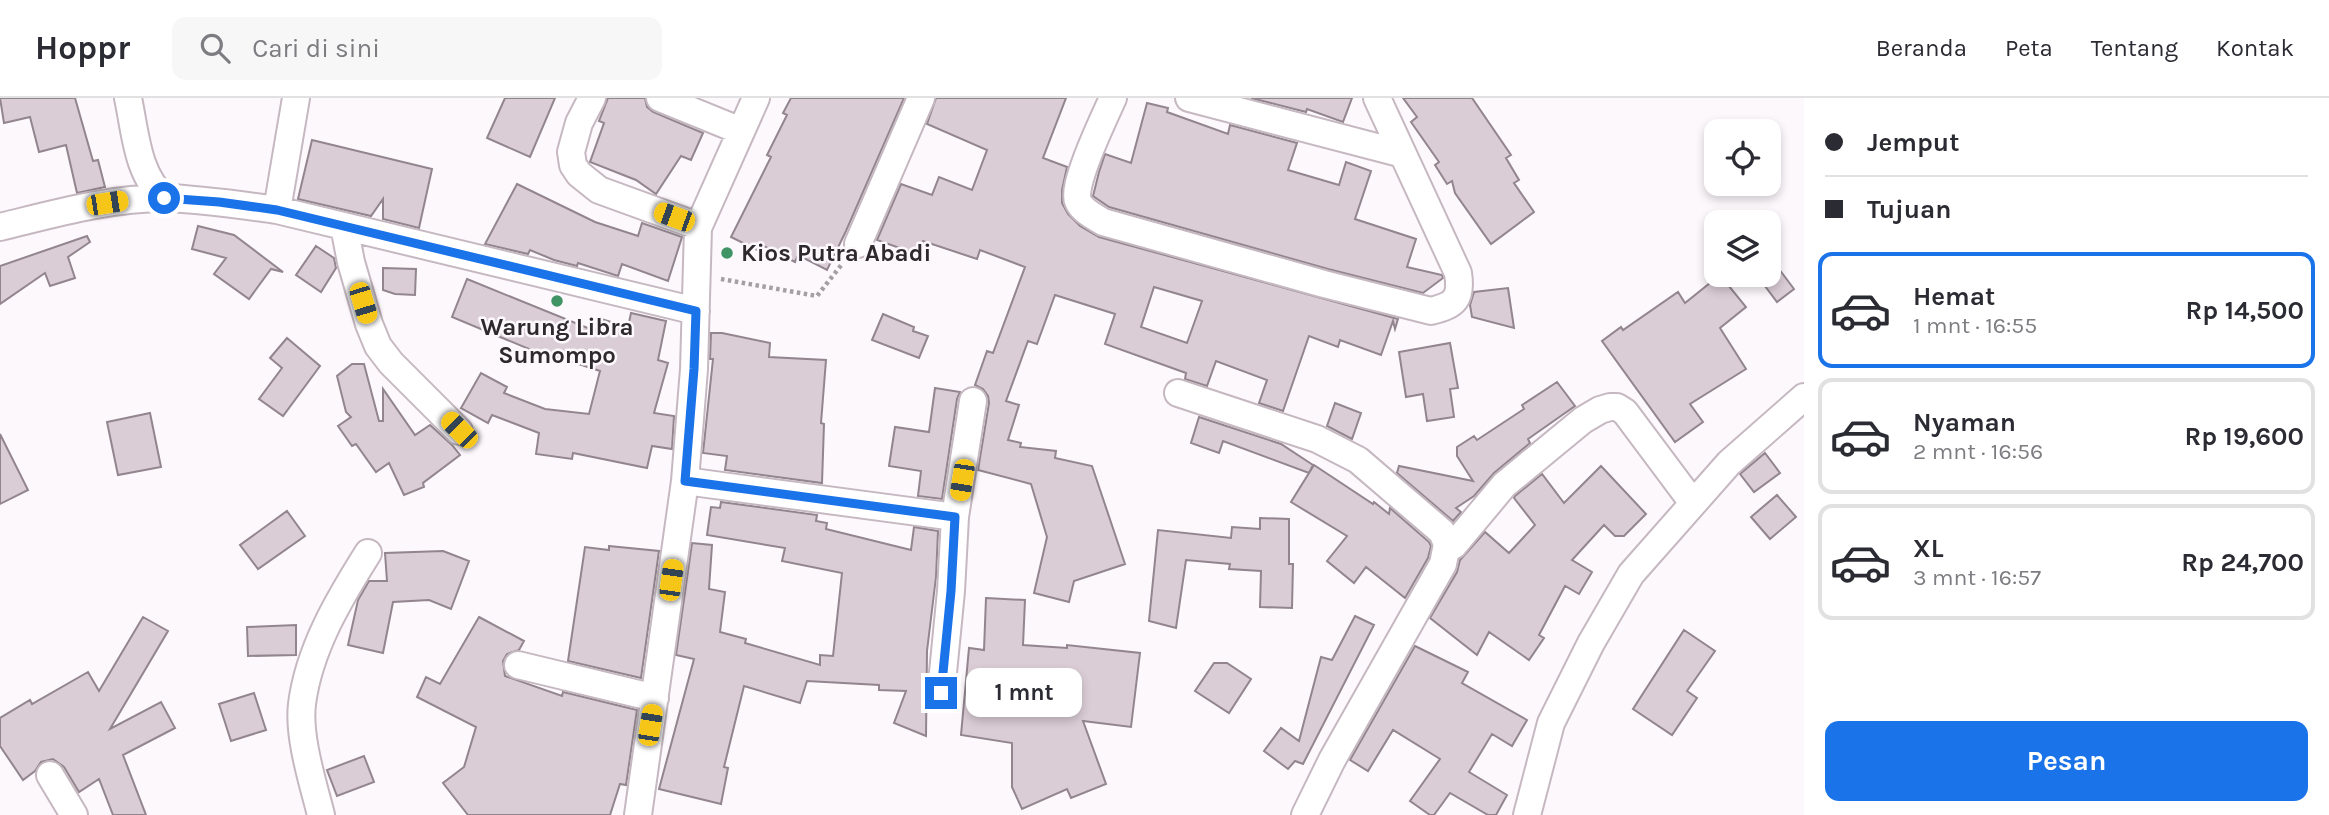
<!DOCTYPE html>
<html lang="id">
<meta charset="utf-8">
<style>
body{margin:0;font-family:Karla,sans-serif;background:#f7f7f7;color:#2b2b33;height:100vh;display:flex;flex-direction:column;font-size:26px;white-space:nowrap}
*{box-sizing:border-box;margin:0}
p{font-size:23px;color:#7c7c81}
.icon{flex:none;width:38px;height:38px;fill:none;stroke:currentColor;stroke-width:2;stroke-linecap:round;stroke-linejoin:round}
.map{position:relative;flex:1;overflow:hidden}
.panel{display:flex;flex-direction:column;background:#fff;width:525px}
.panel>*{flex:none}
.hud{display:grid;align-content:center;height:154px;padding:0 21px;background:#fff}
.tools{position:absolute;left:1704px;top:21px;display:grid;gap:14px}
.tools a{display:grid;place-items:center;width:77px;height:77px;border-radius:14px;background:#fff;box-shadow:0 4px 10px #0003;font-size:35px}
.end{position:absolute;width:32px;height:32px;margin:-16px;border:9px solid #1a73e8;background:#fff;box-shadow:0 0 0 4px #fff}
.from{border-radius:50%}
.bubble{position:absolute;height:49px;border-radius:14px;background:#fff;box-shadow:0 4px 10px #0003;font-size:23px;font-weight:700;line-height:49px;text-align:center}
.car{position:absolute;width:21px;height:42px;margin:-21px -10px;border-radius:9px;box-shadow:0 0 5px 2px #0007;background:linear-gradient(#f5c518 24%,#345 0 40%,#f5c518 0 76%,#345 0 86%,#f5c518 0)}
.hud b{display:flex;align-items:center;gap:24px;height:66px;font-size:26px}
.hud b+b{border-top:2px solid #e1e1e2}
.hud i{width:18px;height:18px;background:#2b2b33}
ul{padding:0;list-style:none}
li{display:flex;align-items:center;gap:21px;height:116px;margin:0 14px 10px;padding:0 7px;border:4px solid #e1e1e2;border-radius:14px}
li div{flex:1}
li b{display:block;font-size:26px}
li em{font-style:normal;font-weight:700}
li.on{border-color:#1a73e8}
li>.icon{width:63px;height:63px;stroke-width:1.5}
.action{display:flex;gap:14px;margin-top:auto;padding:14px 21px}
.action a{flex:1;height:80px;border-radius:14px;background:#1a73e8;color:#fff;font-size:28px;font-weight:700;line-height:80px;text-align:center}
header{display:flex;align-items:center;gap:42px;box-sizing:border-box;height:98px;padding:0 35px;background:#fff;border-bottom:2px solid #e1e1e2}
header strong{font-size:33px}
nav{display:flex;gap:38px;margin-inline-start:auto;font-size:24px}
.search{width:490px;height:63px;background:#f7f7f7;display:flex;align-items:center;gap:18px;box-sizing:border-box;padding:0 24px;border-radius:14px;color:#7c7c81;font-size:26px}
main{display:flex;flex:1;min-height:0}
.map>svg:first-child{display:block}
.building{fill:#dbcdd6;stroke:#92858e;stroke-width:2;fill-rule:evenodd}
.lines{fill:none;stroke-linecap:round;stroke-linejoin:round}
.minor-casing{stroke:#c6b8c1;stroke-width:30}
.path{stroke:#a49fa3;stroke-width:4.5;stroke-dasharray:3.5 3.5;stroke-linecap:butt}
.minor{stroke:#fff;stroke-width:26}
.route{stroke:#1a73e8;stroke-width:9}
.poi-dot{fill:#3f9365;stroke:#fdf8fc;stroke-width:2.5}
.labels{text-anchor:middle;stroke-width:5;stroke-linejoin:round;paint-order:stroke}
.poi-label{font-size:24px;font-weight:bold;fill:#2e292c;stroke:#fdf8fc;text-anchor:start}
</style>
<header>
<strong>Hoppr</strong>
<div class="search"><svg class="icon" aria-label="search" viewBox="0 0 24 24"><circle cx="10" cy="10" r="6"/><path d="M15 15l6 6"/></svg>Cari di sini</div>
<nav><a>Beranda</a><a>Peta</a><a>Tentang</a><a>Kontak</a></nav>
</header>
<main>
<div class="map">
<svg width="1804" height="717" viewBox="0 0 1804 717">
<rect width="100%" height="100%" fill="#fdf8fc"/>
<path class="building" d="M0,0H75L93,63L98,62L105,89L77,95L66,47L39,54L30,19L4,25Z
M505,0H555L530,59L487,40Z
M608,0H645L647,9L653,14L703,35L691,62L681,58L656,96L636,82L590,64L604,25L599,23Z
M791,0H904L846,133L827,172L798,157L795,164L762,147L759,153L731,139L771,59L767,57L787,17L783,15Z
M936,0H1066L1043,60L1067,69L1062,92V105L1068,116L1080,128L1099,139L1398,221L1395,231L1393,223L1381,257L1340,242L1338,249L1309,238L1283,313L1259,305L1267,282L1216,263L1207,288L1185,281L1186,275L1105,246L1115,216L1055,197L1037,246L1028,243L1006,303L1019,307L1008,342L1021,345L1020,349L1056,353L1055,360L1092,368L1125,466L1074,483L1069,504L1034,495L1047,439L1031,386L978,372L989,305L988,298L983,291L975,287L987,253L993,255L1025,169L980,152L977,161L923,143L919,157L877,142L901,86L932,97L939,79L972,92L987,52L927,26ZM1154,189L1202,203L1187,245L1141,229Z
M1251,0H1352L1343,24L1307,11L1306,14Z
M1403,0H1472L1511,57L1506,60L1519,82L1514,85L1534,114L1491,146L1455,95L1452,83L1447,86L1435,67L1439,64L1411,24L1417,19Z
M1147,5L1168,10L1167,14L1228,36L1230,27L1297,45L1288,72L1339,87L1346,64L1371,73L1355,121L1416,141L1407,169L1442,177L1443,180L1423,195L1328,171L1109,109L1093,98L1099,74L1105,56L1131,65Z
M312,42L432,71L419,130L383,121V101L371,118L298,101Z
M517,86L595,124L638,138L642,125L682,139L668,183L622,166L618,178L578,165L577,168L554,162L530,152L528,156L485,146Z
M198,128L234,137L283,174L271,171L249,201L214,176L226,160L192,151Z
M87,138L90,144L68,159L75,180L50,188L45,175L0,206V168Z
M316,148L334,160L336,170L321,194L296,177Z
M383,170L416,171L415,197L395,196L383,192Z
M1779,171L1794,191L1777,204L1762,184Z
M1720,177L1746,209L1720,230L1746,271L1690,306L1703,324L1675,344L1602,243L1621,229L1623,232L1678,194L1685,205Z
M467,181L595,233L601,221L628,229L631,215L666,223L658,262L668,265L654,315L674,318L672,351L652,348L647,370L573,355L572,361L536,356L539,335L492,317L488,325L461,310L481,275L507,289L504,295L545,311L589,316L600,273L554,258L553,261L452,219Z
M1508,190L1514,230L1472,219L1470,207L1474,194Z
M883,216L914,229L913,233L928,238L919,260L872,242Z
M711,235H722L770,245L769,259L826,262L821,325L824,326L822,385L725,372L727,358L703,355L713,261H710Z
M287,240L320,268L283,318L259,301L282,270L270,260Z
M1450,245L1458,290L1450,291L1454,319L1427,323L1423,296L1406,299L1399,254Z
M352,266H364L379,323H383V291L415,337L430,327L452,347L460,357L423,385L424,389L404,397L389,365L376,374L356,346L352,348L338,328L351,319L346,314L337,278Z
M1557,284L1575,308L1528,341L1530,345L1494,375L1474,398L1456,410L1461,414L1453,423L1397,375L1399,368L1473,383L1457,358V349L1474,338L1477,342L1524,311L1522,307Z
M935,290L960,294L957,301L942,401L918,398L921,373L889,368L895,329L929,334Z
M1335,305L1361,315L1352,341L1327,328Z
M150,315L161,369L118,377L107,324Z
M1199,319L1281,346L1313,367L1309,375L1223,343L1219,355L1191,345Z
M0,336L28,392L0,406Z
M1765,355L1780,375L1754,394L1740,376Z
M1314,367L1373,406L1374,404L1389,416L1390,410L1429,444L1431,448L1428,460L1405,500L1366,469L1354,485L1327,463L1347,438L1291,404Z
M1601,368L1646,416L1624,438H1615L1604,427L1572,462L1592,474L1579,496L1565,488L1539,537L1544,540L1529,562L1489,534L1477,557L1430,520L1457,474L1460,462L1485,434L1509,455L1535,427L1514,400L1515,398L1542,376L1564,405Z
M1777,397L1796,419L1770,441L1751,419Z
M721,404L817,417L816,423L827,425L826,431L911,452L914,429L938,433L936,479L927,553L926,638L894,625L906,593L879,592V587L807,583L800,605L744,588L724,669L728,670L721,706L659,691L694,561L676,557L692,445L712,447L709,491L725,494L720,534L746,541L745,545L820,567V557L833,558L842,475L782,463L785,450L707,437L711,409L720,410Z
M287,413L305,438L258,471L240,447Z
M1260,420L1289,421V466H1293L1292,510L1260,509L1261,473L1229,471L1230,466L1186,462L1176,530L1149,523L1158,432L1231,440L1232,429L1260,431Z
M609,448L659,453L641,580L568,563L585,449L609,452Z
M443,453L469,463L451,511L429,502L393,504L383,555L348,547L358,502L369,483H387L385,455Z
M986,500L1025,502L1023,547L1067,550V547L1140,555L1131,629L1083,623L1106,686L1071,700L1067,691L1022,711L1012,689V645L961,637L969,550L984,552Z
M1355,518L1374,527L1303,666L1295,663L1288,671L1264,653L1281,630L1299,643L1321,559L1332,562Z
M143,519L168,533L110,631L161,604L175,630L123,657L146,717H113L99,681L79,694L64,669L53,661L41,664L35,673L23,682L0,648V620L30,602L32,606L88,574L99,593Z
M479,519L524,543L519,552L507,556L503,563L505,578L562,598L563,594L637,612L626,687L620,686L610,717H468L443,685L464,669L476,629L417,599L426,579L440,586Z
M296,527V557L248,558L247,529Z
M1684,532L1715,553L1687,593L1697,600L1672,637L1633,611Z
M1415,548L1468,574L1462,585L1527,622L1512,648L1492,636L1469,674L1507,697L1496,717H1488L1450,695L1434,717H1430L1410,703L1440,661L1393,632L1368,673L1350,662Z
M1214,565H1227L1251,581L1229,615L1195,593Z
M254,595L266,632L231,643L219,606Z
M364,658L374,684L337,698L327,672Z"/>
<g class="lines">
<defs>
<path id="minor" d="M128,0C135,32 137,78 165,100
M592,0L579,25L571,54L573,67L579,76L599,92L698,128
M660,0L741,33
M1113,0C1105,18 1071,88 1078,103C1082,113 1094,118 1103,124L1324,186L1431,213C1455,207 1462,201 1458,175L1377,0
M1189,0L1403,56
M277,112L296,0
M344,128L351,164L369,226L378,248L391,265L459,333
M0,129C54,116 109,100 165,100C202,101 240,107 277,112L696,213
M858,146L921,0
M1178,295L1317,341L1358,362L1442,434L1447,446L1443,466L1332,662L1305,717
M685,383L955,419L951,493L941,595
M955,419L973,303
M1447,451L1454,447L1504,387L1583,322L1600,312L1610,309H1617L1625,314L1693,405
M518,567L655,600
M50,677L74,717
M321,717C313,685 298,639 302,606C309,551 339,501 368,455
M638,717L685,383L694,271L698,130L756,0
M1527,717L1551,625L1591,545L1631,476L1729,365L1804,299"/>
</defs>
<use href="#minor" class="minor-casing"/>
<path class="path" d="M721,181L817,198L842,166"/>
<use href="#minor" class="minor"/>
</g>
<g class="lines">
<path class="route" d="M164,100L219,104L277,112L696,213L694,271L685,383L955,419L951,493L941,595"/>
</g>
<g class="poi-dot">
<circle cx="727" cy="155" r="7"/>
<circle cx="557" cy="203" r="7"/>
</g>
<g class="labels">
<g class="poi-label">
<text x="741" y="163">Kios Putra Abadi</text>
<text x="557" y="237" text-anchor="middle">Warung Libra<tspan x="557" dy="28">Sumompo</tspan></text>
</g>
</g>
</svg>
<div class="tools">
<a><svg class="icon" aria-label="locate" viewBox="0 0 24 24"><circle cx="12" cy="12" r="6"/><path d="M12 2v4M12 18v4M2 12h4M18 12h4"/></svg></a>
<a><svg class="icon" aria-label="layers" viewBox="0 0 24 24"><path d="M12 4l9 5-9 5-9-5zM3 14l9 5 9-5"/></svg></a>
</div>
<i class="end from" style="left:164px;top:100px"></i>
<i class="end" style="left:941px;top:595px"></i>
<div class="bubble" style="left:966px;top:570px;width:116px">1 mnt</div>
<i class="car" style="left:107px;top:105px;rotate:81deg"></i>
<i class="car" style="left:674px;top:119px;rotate:290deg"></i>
<i class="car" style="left:363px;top:205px;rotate:163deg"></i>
<i class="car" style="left:459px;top:332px;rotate:315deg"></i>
<i class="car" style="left:962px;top:382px;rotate:189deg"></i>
<i class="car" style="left:671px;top:482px;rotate:8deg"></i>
<i class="car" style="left:650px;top:627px;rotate:9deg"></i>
</div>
<section class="panel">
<div class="hud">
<b><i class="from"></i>Jemput</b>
<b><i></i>Tujuan</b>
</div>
<ul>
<li class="on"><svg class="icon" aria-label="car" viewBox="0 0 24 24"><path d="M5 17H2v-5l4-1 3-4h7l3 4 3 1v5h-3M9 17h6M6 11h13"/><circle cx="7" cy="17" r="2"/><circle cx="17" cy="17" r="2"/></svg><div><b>Hemat</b><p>1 mnt · 16:55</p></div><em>Rp 14,500</em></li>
<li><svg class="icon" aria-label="car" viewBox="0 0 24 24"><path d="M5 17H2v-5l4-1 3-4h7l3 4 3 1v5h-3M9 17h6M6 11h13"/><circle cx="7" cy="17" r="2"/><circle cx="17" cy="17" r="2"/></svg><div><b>Nyaman</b><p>2 mnt · 16:56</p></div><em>Rp 19,600</em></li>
<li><svg class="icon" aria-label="car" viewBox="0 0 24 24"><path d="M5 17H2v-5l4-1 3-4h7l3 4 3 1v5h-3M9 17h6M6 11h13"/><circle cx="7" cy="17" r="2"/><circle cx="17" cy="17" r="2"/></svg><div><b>XL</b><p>3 mnt · 16:57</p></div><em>Rp 24,700</em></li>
</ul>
<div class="action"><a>Pesan</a></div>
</section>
</main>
